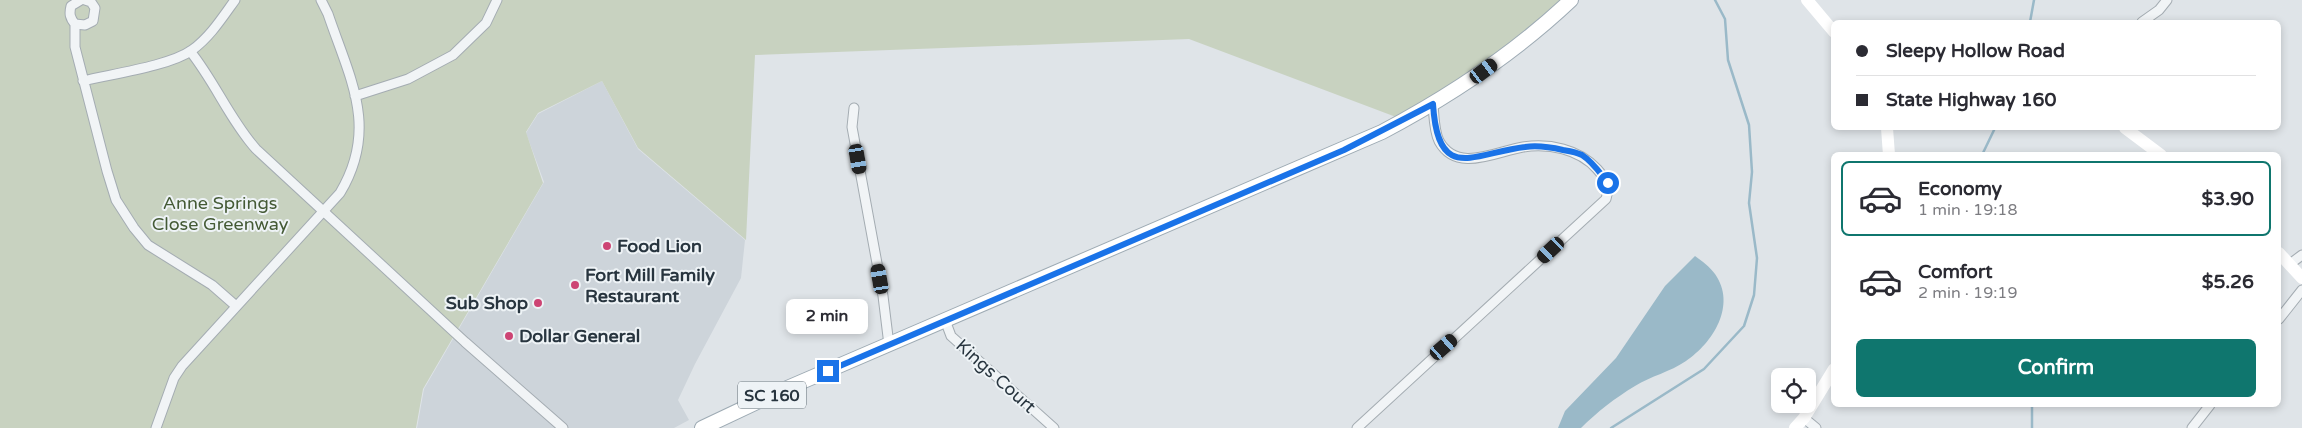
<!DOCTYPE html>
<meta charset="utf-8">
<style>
body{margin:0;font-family:"Varela Round",sans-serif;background:#f7f7f7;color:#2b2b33;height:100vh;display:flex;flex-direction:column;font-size:19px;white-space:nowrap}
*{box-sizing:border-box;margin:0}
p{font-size:16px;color:#7c7c81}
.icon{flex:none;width:28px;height:28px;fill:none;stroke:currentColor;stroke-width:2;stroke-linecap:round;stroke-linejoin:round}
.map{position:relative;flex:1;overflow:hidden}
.panel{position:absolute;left:1831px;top:152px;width:450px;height:255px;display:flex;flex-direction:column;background:#fff;border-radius:8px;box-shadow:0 2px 8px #0003}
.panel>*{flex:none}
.top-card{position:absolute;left:1831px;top:20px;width:450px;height:110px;border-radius:8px;box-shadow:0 2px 8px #0003;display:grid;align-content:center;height:110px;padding:0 25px;background:#fff}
.buttons{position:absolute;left:1771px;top:368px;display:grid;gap:10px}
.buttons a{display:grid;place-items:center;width:45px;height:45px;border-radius:8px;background:#fff;box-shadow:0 2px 8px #0003;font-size:25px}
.end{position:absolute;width:22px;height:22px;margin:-11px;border:6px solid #1a73e8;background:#fff;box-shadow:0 0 0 2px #fff}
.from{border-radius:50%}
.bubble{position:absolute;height:35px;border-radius:8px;background:#fff;box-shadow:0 2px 8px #0003;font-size:16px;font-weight:800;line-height:35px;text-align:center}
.car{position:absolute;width:15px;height:30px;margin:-15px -8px;border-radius:6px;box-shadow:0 0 4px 1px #0007;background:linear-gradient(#222 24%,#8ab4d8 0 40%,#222 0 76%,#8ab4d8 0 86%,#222 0)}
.top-card b{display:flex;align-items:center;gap:18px;height:48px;font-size:19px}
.top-card b+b{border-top:1px solid #e1e1e2}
.top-card i{width:12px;height:12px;background:#2b2b33}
ul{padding:9px 0 0;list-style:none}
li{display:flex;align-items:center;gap:15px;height:75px;margin:0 10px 8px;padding:0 15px;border:2px solid transparent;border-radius:8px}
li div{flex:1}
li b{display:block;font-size:19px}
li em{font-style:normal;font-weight:800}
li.selected{border-color:#0f766e}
li>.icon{width:45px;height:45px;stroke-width:1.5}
.button{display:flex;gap:10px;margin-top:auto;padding:10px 25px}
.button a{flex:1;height:58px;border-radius:8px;background:#0f766e;color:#fff;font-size:20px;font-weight:800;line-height:58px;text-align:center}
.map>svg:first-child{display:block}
.built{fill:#cdd4da}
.green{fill:#c8d2c0}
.water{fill:#9ab9c8}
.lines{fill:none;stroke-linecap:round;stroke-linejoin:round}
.stream{stroke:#9ab9c8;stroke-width:2.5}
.street-casing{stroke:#a4acb2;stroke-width:11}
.primary-casing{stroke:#9eabb4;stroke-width:16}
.street{stroke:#f1f4f6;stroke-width:9}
.secondary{stroke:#fff;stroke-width:12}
.primary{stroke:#fff;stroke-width:14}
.route{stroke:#1a73e8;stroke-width:6}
.poi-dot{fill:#cd4474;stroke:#eef3f6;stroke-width:2}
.labels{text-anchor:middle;stroke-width:4;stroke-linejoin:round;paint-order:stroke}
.shield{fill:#eef3f6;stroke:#636e76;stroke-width:1}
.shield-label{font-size:16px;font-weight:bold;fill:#28353f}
.park-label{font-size:18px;fill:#445a35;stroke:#eef3f6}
.poi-label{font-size:18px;font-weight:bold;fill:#28353f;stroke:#eef3f6;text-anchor:start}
.street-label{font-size:18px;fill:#28353f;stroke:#eef3f6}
</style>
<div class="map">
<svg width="2302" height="428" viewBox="0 0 2302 428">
<rect width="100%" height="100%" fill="#dfe4e8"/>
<path class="built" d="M602,81L638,149L745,240L741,278L695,364L678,400L689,420L674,428H417L424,389L544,182L526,133L538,114Z"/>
<path class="green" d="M0,0H1562L1552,10L1481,67L1396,117L1189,39L755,55L746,240L638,148L602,81L538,113L526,132L543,183L423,389L416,428H0Z"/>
<path class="water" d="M1695,256C1702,261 1710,267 1715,274C1737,305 1713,343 1686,361C1670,372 1651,376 1635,386C1615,398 1597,412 1581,428H1558L1565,411L1616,358L1665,286Z"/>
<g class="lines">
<path class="stream" d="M2030,22L2034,0
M1982,155L1995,128
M1611,428L1704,369L1744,326L1754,295L1757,258L1749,203L1752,172L1749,125L1728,60L1725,19L1715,0
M2032,428V405"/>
<defs>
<path id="street" d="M81,0L71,6C69,14 70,18 75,24V47L107,171L116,200L134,228L148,245L212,285L236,306
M2142,22L2159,10L2167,0
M75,24L85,25L93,21L95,8L91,2L85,0
M190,51C215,82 230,120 256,149L465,342L563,428
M83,81C111,74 170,66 192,50C210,37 222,18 235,0
M355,96L408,79L453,55L486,23L497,0
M854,108L852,127L883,296L889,345
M2290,264L2302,255
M2279,319L2302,290
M945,320L951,336L1054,428
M1804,418L1816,428
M156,428L174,378L182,366L340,193C379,128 350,79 328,14L321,0
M1357,428L1606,199C1610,186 1606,179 1597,169C1579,149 1549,143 1523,147C1497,151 1457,174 1439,141C1434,131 1434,116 1433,104
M2192,428L2210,405"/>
<path id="primary" d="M702,428L778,392L1382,132C1450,96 1515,53 1571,0"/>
</defs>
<use href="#street" class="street-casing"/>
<use href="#primary" class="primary-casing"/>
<use href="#street" class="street"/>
<path class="secondary" d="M1807,0L1834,32
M1887,128L1889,155
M2125,128L2161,155
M2279,253L2302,278
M1795,428L1804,418L1834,369"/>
<use href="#primary" class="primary"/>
</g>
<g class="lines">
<path class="route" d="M828,371L1344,150L1433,104C1438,184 1473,153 1525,147C1538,145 1550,147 1563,150C1569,151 1576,152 1582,155C1593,162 1600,173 1608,183"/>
</g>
<g class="poi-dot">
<circle cx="607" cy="246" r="5"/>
<circle cx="575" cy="285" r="5"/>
<circle cx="538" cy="303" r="5"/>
<circle cx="509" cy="336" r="5"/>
</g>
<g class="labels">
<rect class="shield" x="738" y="381.5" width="68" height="27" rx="4"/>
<g class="shield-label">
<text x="772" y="401">SC 160</text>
</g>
<g class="park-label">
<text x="220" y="209">Anne Springs<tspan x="220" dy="21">Close Greenway</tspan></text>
</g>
<g class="poi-label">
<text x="617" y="252">Food Lion</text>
<text x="585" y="281">Fort Mill Family<tspan x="585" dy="21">Restaurant</tspan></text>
<text x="528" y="309" text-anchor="end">Sub Shop</text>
<text x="519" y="342">Dollar General</text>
</g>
<g class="street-label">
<text transform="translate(996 376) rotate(42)" y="6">Kings Court</text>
</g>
</g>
</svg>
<div class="buttons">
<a><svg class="icon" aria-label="locate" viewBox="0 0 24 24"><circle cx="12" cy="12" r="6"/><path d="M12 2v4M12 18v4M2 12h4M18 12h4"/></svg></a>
</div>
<i class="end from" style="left:1608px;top:183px"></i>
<i class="end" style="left:828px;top:371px"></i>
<div class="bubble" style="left:786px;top:299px;width:82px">2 min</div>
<i class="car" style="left:1484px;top:71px;rotate:53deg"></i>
<i class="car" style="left:858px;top:159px;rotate:170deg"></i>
<i class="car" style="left:1551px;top:250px;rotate:227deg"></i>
<i class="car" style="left:880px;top:279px;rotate:350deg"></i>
<i class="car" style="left:1444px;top:347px;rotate:49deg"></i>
<div class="top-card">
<b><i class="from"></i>Sleepy Hollow Road</b>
<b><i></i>State Highway 160</b>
</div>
<section class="panel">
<ul>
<li class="selected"><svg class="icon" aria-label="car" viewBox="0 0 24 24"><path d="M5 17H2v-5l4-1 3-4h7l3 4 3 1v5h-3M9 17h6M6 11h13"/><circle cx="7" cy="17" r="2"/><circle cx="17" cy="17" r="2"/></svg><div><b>Economy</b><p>1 min · 19:18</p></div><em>$3.90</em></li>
<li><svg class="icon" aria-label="car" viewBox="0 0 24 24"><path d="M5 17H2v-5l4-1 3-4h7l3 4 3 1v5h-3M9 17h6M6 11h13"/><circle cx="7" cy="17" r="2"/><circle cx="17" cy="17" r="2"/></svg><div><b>Comfort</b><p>2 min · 19:19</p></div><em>$5.26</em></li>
</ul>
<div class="button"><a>Confirm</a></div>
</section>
</div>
